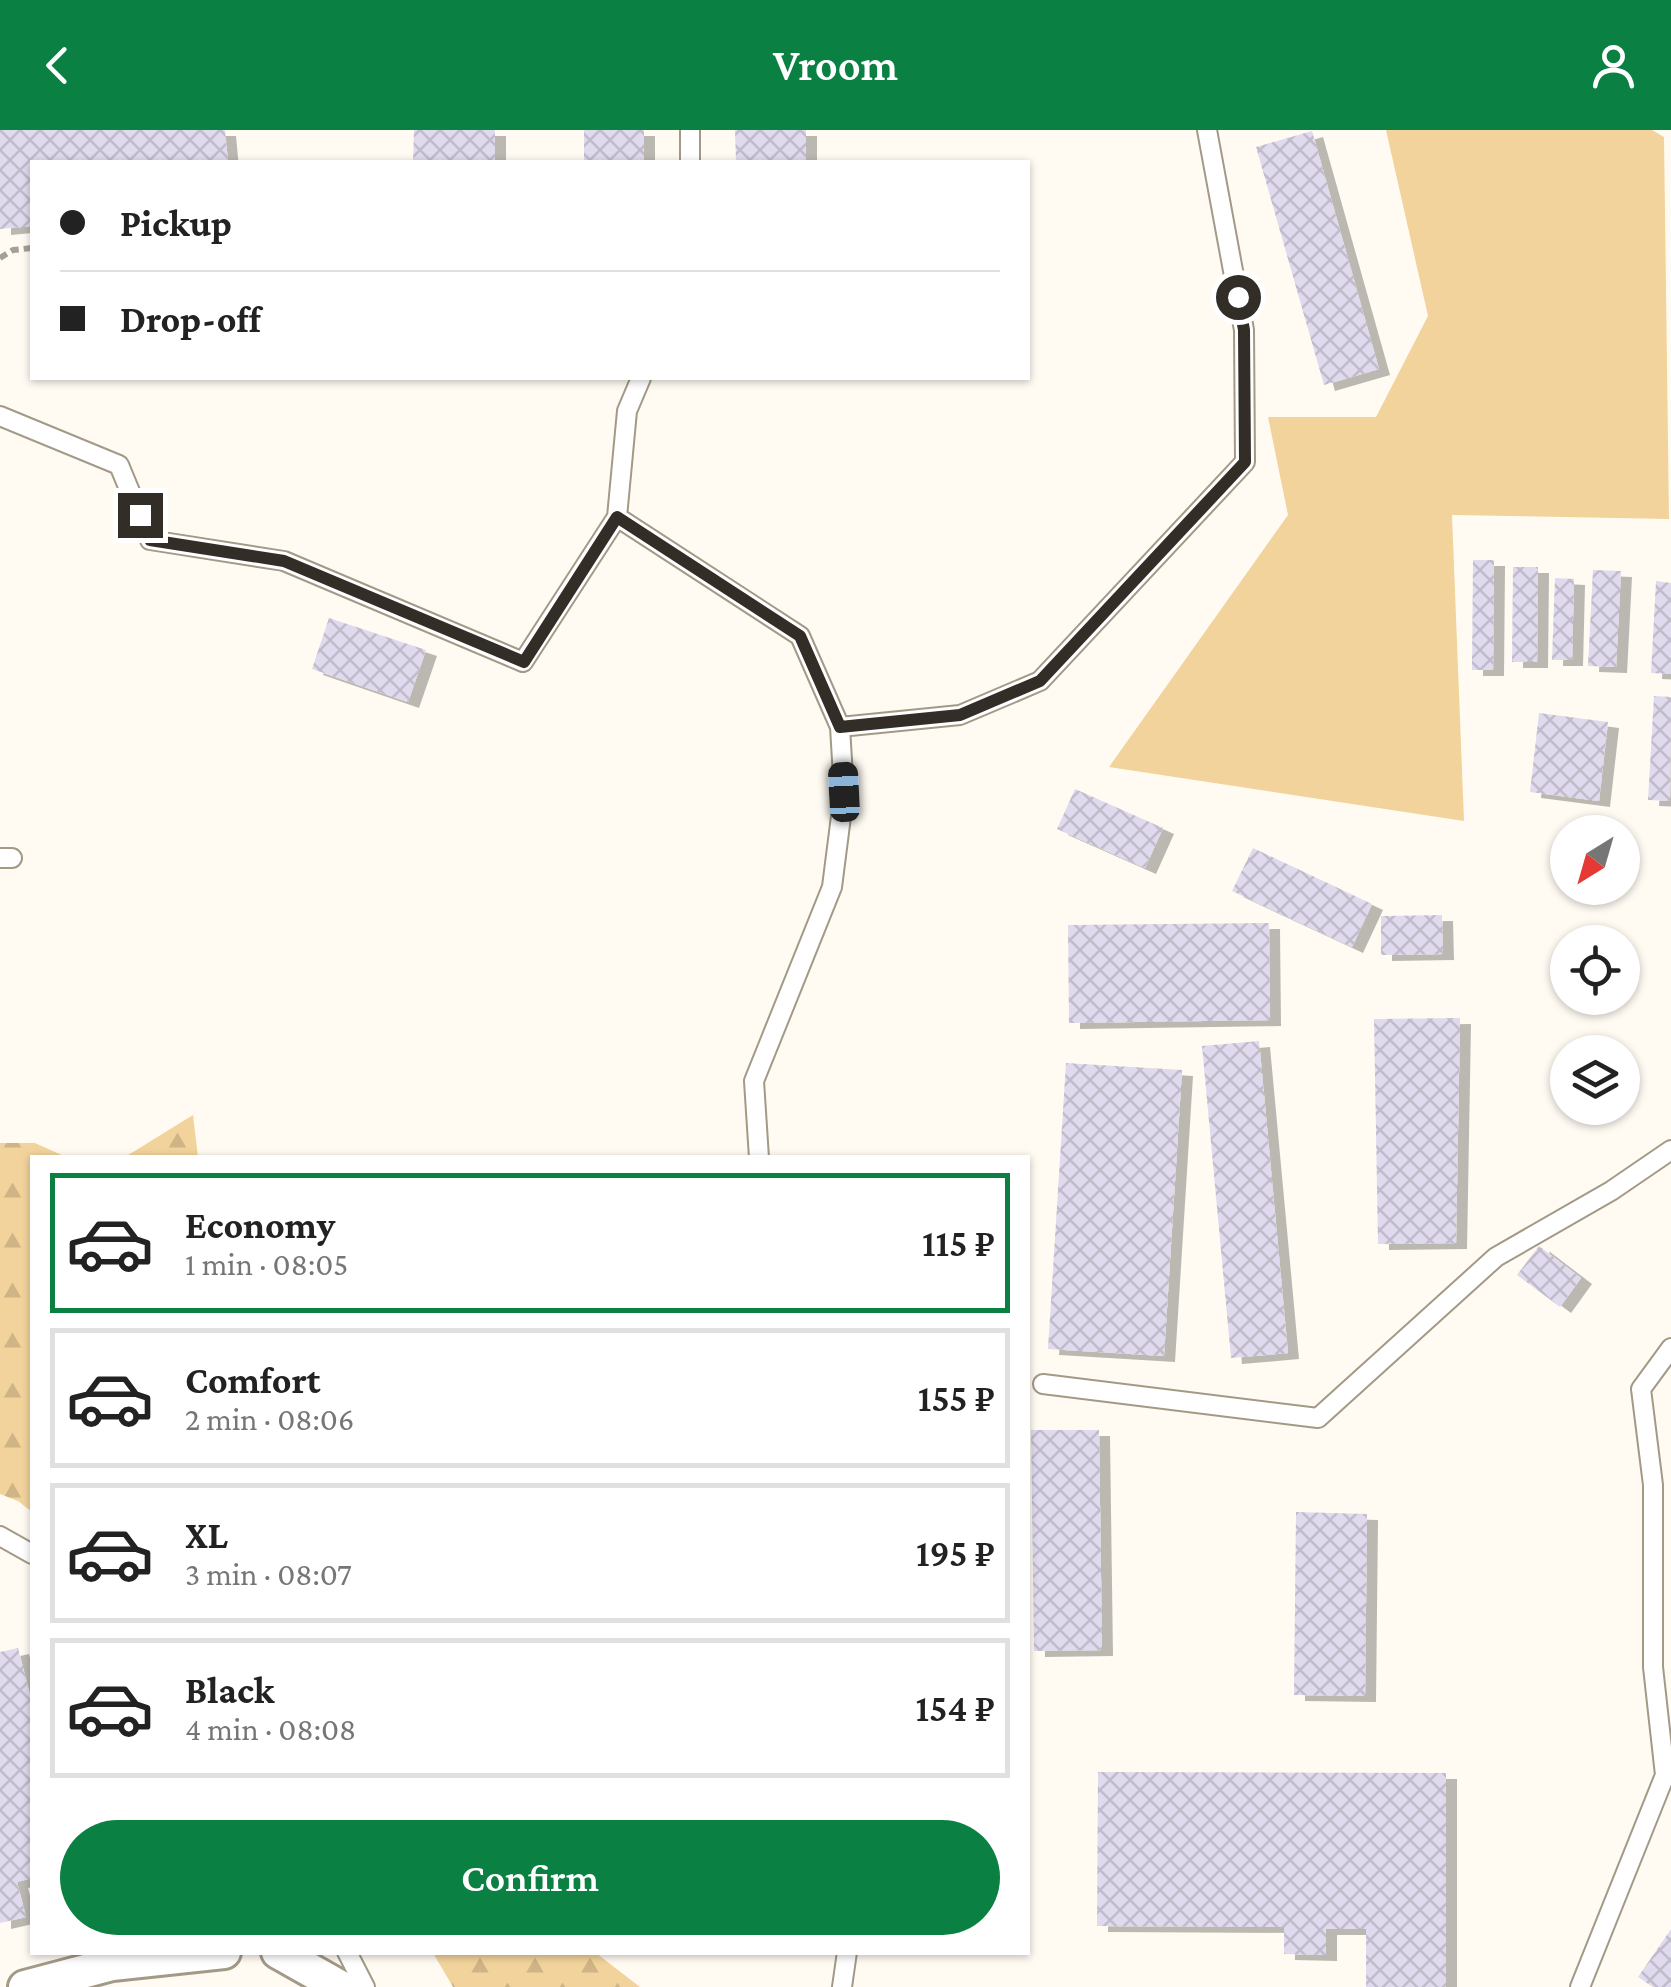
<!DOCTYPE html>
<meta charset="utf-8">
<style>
body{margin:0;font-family:"Crimson Pro",serif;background:#f2f2f2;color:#222;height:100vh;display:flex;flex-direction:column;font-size:38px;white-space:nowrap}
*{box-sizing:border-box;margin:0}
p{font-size:32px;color:#767676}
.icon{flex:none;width:55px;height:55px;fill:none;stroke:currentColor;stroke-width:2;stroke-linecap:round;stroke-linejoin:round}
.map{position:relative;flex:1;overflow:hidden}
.drawer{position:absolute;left:30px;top:1025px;width:1000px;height:800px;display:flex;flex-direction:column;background:#fff;border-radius:0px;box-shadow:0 2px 8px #0004}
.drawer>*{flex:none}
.banner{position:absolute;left:30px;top:30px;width:1000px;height:220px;border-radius:0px;box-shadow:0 2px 8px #0004;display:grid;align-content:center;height:220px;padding:0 30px;background:#fff}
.needle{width:65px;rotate:217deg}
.buttons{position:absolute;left:1550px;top:685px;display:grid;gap:20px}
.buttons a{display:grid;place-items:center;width:90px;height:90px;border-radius:50%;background:#fff;box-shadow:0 2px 8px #0004;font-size:50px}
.end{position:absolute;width:45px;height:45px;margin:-22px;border:12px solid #322e27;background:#fff;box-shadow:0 0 0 5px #fff}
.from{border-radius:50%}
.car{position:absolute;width:30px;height:60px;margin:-30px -15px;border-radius:12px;box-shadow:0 0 8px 2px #0007;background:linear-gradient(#222 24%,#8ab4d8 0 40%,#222 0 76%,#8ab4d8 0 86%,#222 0)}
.banner b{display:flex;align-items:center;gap:35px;height:95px;font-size:38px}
.banner b+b{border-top:2px solid #e0e0e0}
.banner i{width:25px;height:25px;background:#222}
ul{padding:18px 0 0;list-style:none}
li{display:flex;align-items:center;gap:30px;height:140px;margin:0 20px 15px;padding:0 10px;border:5px solid #e0e0e0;border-radius:0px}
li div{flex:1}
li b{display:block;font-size:38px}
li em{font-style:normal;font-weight:600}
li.active{border-color:#0b8043}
li>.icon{width:90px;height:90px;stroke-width:1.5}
.primary-button{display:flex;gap:20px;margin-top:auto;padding:20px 30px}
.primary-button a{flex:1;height:115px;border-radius:60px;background:#0b8043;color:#fff;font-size:40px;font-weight:600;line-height:115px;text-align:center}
header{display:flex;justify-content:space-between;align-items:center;height:130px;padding:0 30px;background:#0b8043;color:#fff;font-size:45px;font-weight:600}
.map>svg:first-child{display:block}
.green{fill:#f1d39b}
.forest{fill:url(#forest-firs)}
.building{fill:url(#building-cross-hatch);filter:url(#shadow)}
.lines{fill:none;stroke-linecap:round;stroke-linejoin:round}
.service-casing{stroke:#a39987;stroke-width:22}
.minor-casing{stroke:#a39987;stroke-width:38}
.path{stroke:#a4a099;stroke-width:6;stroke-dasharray:8 5;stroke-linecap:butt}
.service{stroke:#fff;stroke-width:18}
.minor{stroke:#fff;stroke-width:32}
.route{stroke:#322e27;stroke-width:12}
</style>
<header><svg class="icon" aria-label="back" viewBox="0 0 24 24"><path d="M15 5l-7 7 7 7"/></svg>Vroom<svg class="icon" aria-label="person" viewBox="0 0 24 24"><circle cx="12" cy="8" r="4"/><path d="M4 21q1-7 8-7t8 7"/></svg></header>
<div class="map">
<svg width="1671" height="1857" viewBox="0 0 1671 1857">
<defs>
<pattern id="forest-firs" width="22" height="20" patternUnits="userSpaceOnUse" patternTransform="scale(2.5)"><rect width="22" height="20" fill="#f1d39b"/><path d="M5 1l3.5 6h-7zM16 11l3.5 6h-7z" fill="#cfb586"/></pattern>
<pattern id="building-cross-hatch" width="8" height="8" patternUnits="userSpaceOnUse" patternTransform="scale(2.5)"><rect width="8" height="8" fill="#e0daee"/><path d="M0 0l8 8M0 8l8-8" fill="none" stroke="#c1bbcc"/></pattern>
<filter id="shadow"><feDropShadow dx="11" dy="6" stdDeviation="0" flood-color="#0004"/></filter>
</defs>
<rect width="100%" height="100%" fill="#fffbf3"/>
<path class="green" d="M1386,0H1652L1664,7L1669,389L1452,385L1464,691L1109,637L1288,385L1268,287H1376L1428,186Z"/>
<path class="forest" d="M193,985L198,1027H125Z
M0,1013H35L66,1027L32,1028V1382L18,1371L0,1364Z
M433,1823H596L640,1857H453Z"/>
<path class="building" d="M0,0H225L228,32H32V96L0,99Z
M414,0H495V32H413Z
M584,0H644V32H584Z
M735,0H806V32H736Z
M1312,1L1379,239L1324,255L1256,17Z
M1473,430H1494L1493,540H1472Z
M1513,437H1538L1537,532H1512Z
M1593,440L1621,441L1616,537L1588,536Z
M1555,448L1574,449L1572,530H1552Z
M1656,451L1671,453V544L1651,543Z
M329,488L426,520L408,572L312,539Z
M1654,566L1671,567L1670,671L1648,670Z
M1539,583L1608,592L1599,671L1530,662Z
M1075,659L1163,698L1145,738L1057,699Z
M1253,718L1372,774L1352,817L1232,761Z
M1442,785L1443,824L1381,825V786Z
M1269,793L1270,890L1069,893L1068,795Z
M1460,888L1456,1113L1378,1114L1374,889Z
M1259,911L1288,1223L1231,1228L1202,916Z
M1066,933L1182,940L1164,1226L1048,1219Z
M1539,1116L1581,1148L1560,1177L1517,1145Z
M1031,1300H1099L1102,1520L1034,1521Z
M1296,1382L1367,1384L1365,1566L1294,1565Z
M18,1518L32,1573V1748L17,1752L26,1787L0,1793V1522Z
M1098,1642L1446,1643V1857H1366V1799H1326V1825L1284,1824V1797L1097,1796Z
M1671,1799V1857H1653L1638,1847Z"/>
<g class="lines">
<defs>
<path id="service" d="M690,32V0
M0,286L119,335L150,410L284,431L523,532L617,387L627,281L641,248
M617,387L800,506L840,597L844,663L832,757L754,951L759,1028
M840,597L960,585L1040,551L1245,332L1244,200L1207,0
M0,728H12
M1043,1254L1318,1288L1496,1127L1611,1061L1671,1020
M0,1406L32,1424
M347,1822L365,1857
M842,1857L847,1822
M1580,1857L1665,1645L1653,1537V1355L1641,1259L1671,1218"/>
<path id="minor" d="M278,1822L340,1857
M25,1857L112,1834L224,1822"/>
</defs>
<use href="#service" class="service-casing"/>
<use href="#minor" class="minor-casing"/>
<path class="path" d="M0,128L13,120L32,118"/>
<use href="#service" class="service"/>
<use href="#minor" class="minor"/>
</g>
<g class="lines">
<path class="route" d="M140,385L150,410L284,431L524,532L617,387L800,506L840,597L960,585L1040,551L1245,332L1244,200L1238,167"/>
</g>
</svg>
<div class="buttons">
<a><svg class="needle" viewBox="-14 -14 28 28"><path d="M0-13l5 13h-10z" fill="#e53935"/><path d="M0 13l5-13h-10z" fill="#767676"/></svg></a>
<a><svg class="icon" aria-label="locate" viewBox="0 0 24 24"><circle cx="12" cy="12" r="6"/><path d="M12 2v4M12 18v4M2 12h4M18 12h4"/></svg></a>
<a><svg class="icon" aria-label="layers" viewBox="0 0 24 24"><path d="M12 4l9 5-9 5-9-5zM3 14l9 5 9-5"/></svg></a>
</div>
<i class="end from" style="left:1238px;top:167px"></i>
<i class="end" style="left:140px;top:385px"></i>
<i class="car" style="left:844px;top:662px;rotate:357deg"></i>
<div class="banner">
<b><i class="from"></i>Pickup</b>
<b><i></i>Drop-off</b>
</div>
<section class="drawer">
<ul>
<li class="active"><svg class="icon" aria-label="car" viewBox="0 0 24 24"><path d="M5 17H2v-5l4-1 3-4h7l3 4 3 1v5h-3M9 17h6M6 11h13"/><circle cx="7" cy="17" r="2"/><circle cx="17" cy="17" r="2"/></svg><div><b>Economy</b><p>1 min · 08:05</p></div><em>115 ₽</em></li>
<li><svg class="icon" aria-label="car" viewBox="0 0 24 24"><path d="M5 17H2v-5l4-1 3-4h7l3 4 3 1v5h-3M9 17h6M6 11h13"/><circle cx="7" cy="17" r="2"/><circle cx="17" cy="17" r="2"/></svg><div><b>Comfort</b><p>2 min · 08:06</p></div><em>155 ₽</em></li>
<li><svg class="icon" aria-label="car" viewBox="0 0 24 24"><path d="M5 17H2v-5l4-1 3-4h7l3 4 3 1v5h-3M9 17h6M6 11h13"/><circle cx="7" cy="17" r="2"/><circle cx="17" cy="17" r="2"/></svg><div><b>XL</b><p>3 min · 08:07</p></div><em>195 ₽</em></li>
<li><svg class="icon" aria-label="car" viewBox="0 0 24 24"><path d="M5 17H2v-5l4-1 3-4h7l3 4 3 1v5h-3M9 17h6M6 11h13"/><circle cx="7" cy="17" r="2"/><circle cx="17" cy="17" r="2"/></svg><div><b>Black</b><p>4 min · 08:08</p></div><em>154 ₽</em></li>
</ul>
<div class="primary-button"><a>Confirm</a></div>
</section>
</div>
